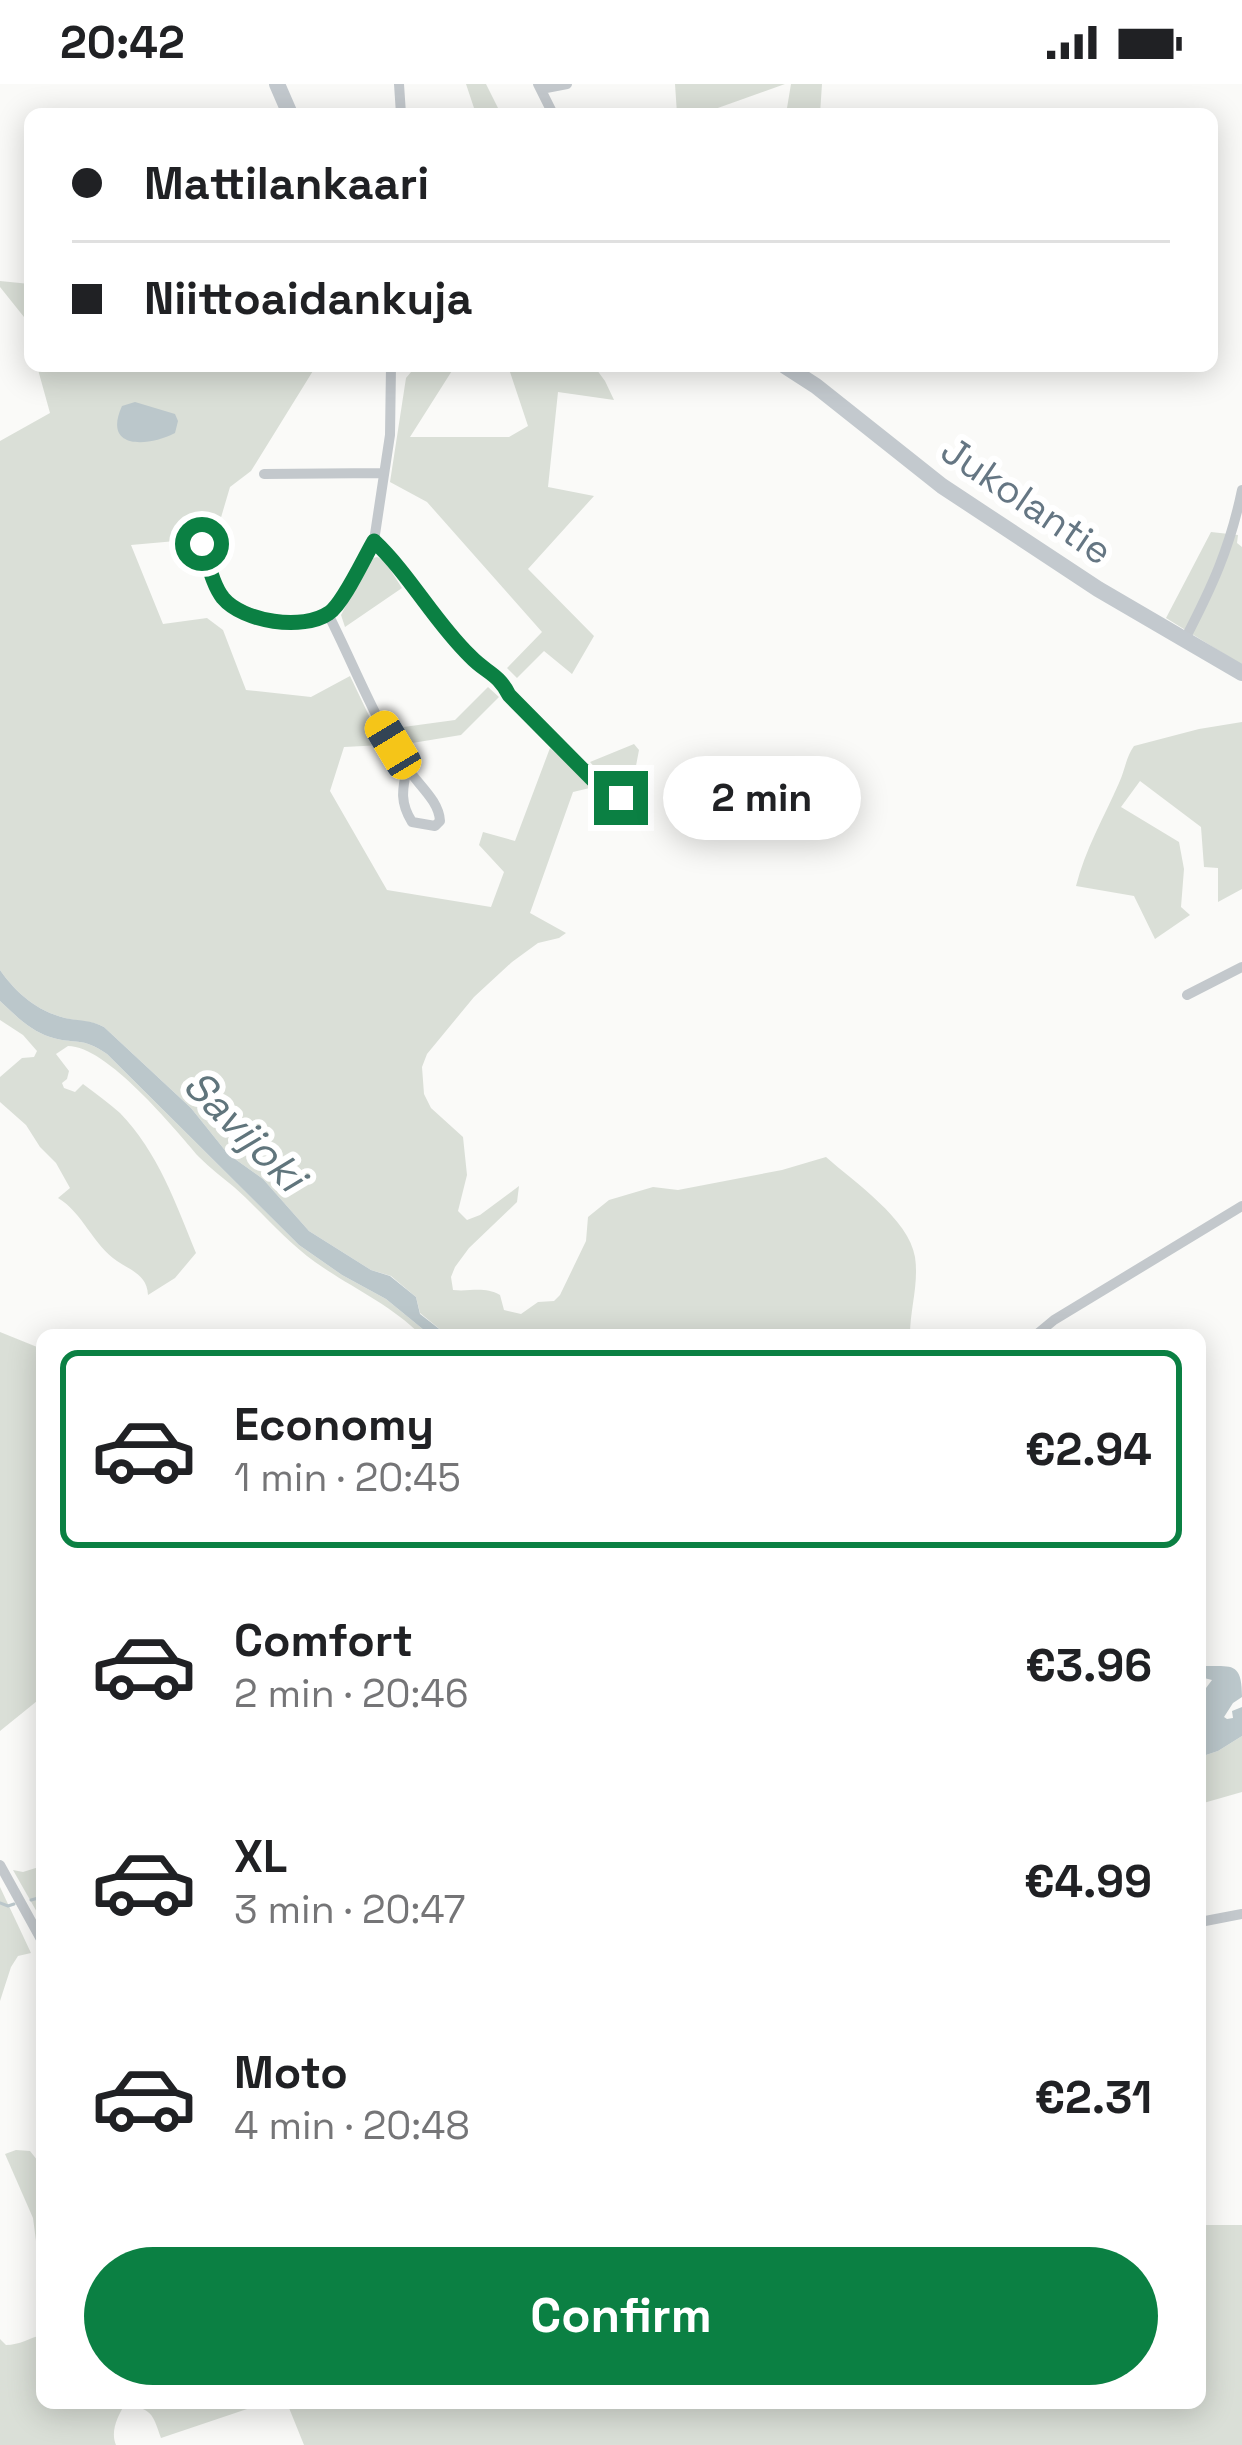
<!DOCTYPE html>
<meta charset="utf-8">
<style>
body{margin:0;font-family:"Space Grotesk",sans-serif;background:#f2f2f2;color:#202124;height:100vh;display:flex;flex-direction:column;font-size:45px;white-space:nowrap}
*{box-sizing:border-box;margin:0}
p{font-size:39px;color:#757577}
.icon{flex:none;width:66px;height:66px;fill:none;stroke:currentColor;stroke-width:2;stroke-linecap:round;stroke-linejoin:round}
.map{position:relative;flex:1;overflow:hidden}
.sheet{position:absolute;left:36px;top:1245px;width:1170px;height:1080px;display:flex;flex-direction:column;background:#fff;border-radius:18px;box-shadow:0 6px 30px #0003}
.sheet>*{flex:none}
.banner{position:absolute;left:24px;top:24px;width:1194px;height:264px;border-radius:18px;box-shadow:0 6px 30px #0003;display:grid;align-content:center;height:264px;padding:0 48px;background:#fff}
.end{position:absolute;width:54px;height:54px;margin:-27px;border:15px solid #0b8043;background:#fff;box-shadow:0 0 0 6px #fff}
.from{border-radius:50%}
.bubble{position:absolute;height:84px;border-radius:42px;background:#fff;box-shadow:0 6px 30px #0003;font-size:39px;font-weight:700;line-height:84px;text-align:center}
.car{position:absolute;width:36px;height:72px;margin:-36px -18px;border-radius:15px;box-shadow:0 0 9px 3px #0007;background:linear-gradient(#f5c518 24%,#345 0 40%,#f5c518 0 76%,#345 0 86%,#f5c518 0)}
.banner b{display:flex;align-items:center;gap:42px;height:114px;font-size:45px}
.banner b+b{border-top:3px solid #e0e0e0}
.banner i{width:30px;height:30px;background:#202124}
ul{padding:21px 0 0;list-style:none}
li{display:flex;align-items:center;gap:36px;height:198px;margin:0 24px 18px;padding:0 24px;border:6px solid transparent;border-radius:18px}
li div{flex:1}
li b{display:block;font-size:45px}
li em{font-style:normal;font-weight:700}
li.selected{border-color:#0b8043}
li>.icon{width:108px;height:108px;stroke-width:1.5}
.button{display:flex;gap:24px;margin-top:auto;padding:24px 48px}
.button a{flex:1;height:138px;border-radius:72px;background:#0b8043;color:#fff;font-size:48px;font-weight:700;line-height:138px;text-align:center}
.status{display:flex;justify-content:space-between;align-items:center;height:84px;padding:0 60px;background:#fff;direction:ltr}
.status svg{height:33px;fill:currentColor}
.map>svg:first-child{display:block}
.green{fill:#dadfd7}
.water{fill:#bbc7cb}
.lines{fill:none;stroke-linecap:round;stroke-linejoin:round}
.stream{stroke:#bbc7cb;stroke-width:3}
.street{stroke:#c3c8cc;stroke-width:10}
.secondary{stroke:#c3c9ce;stroke-width:16}
.route{stroke:#0b8043;stroke-width:15}
.labels{text-anchor:middle;stroke-width:12;stroke-linejoin:round;paint-order:stroke}
.street-label{font-size:39px;fill:#657683;stroke:#fff}
.water-label{font-size:42px;font-style:italic;fill:#60757c;stroke:#fff}
</style>
<div class="status"><b>20:42</b><svg viewBox="0 0 49 12"><path d="M0 12V9h3v3zM5 12V6h3v6zM10 12V3h3v9zM15 12V0h3v12zM26 1h20v11H26zM47 4h2v5h-2z"/></svg></div>
<div class="map">
<svg width="1242" height="2361" viewBox="0 0 1242 2361">
<rect width="100%" height="100%" fill="#fafaf8"/>
<path class="green" d="M466,0H486L501,30H476Z
M675,0H785L701,30H677Z
M791,0H822L820,30H786Z
M0,197L30,200V256L24,233L0,203Z
M37,282H316L251,387L230,403L212,464L187,456L131,461L163,540L207,534L223,546L246,606L311,613L350,592L383,661L344,663L330,707L387,806L491,823L504,788L479,761L483,748L515,757L550,664L594,703L573,708L530,829L566,849L559,854L538,859L512,878L474,913L427,970L422,983L424,1010L431,1024L463,1053L467,1091L458,1127L467,1136L480,1131L519,1102L517,1118L469,1164L455,1183L451,1193L453,1206C470,1208 484,1202 500,1211L504,1226L521,1230L538,1218L554,1217L560,1211L586,1157L588,1133L609,1116L653,1103L678,1106L782,1086L826,1073C854,1098 909,1135 915,1173C919,1200 910,1225 910,1251H447L420,1229L416,1213L391,1192L371,1186L309,1147L263,1095L228,1070L191,1024L104,943C91,936 79,938 65,934C37,927 16,909 0,886V357L50,329Z
M416,282H455L410,353H509L528,342L508,282H594L605,297L614,316L558,308L548,403L594,412L528,485L594,552L572,590L544,567L517,594L507,584L542,548L427,418L390,398L406,294Z
M1211,448L1238,451L1237,459L1242,463V581L1166,534Z
M377,473L384,476L402,504L345,543L341,531L370,475Z
M488,603L499,613L461,651L406,660L396,644L455,636Z
M1242,638V805L1218,818V784L1204,783L1201,743L1140,697L1121,723L1179,758L1184,785L1181,823L1190,831L1155,855L1134,812L1076,802C1085,766 1104,733 1119,699C1125,686 1126,673 1134,662L1199,645Z
M634,660L639,666L631,708L609,699L590,678Z
M0,917C15,931 29,946 50,953C74,961 82,952 107,970L299,1161L342,1191L386,1215L430,1251H421C390,1220 350,1203 315,1178C285,1156 262,1128 234,1103C222,1093 210,1084 199,1073C174,1044 107,962 68,962L56,970L69,987L67,995L62,999L64,1004L75,1008L83,1000C96,1010 109,1019 120,1029C158,1068 176,1120 196,1169L175,1194L148,1211C147,1191 132,1187 117,1177C93,1161 83,1129 58,1114L70,1104L56,1079L40,1063L26,1041L0,1018V993L22,974L34,973L37,967L23,951L0,936Z
M0,1248L42,1265V1613L0,1647Z
M1242,1652V1708L1200,1720V1673L1218,1667Z
M42,1782V1837L13,1786L23,1788Z
M0,1803L31,1869L18,1872L11,1883L0,1917Z
M16,2066L30,2067L42,2082V2155L36,2157L33,2134L5,2070Z
M1200,2141H1242V2361H304L287,2319H1200Z
M42,2251V2319H265L161,2354C152,2328 152,2326 125,2320C118,2332 110,2347 116,2361H0V2255L6,2261C20,2261 29,2254 42,2251Z"/>
<path class="water" d="M135,318L175,330L178,337L175,349C148,363 102,366 122,322Z
M0,886C16,909 37,927 65,934C79,937 91,936 104,943L191,1024L228,1070L263,1095L309,1147L371,1186L390,1192L416,1213L420,1230L447,1251H430L386,1215L342,1191L299,1161L107,970C82,952 74,961 50,953C29,946 15,931 0,917Z
M1200,1582C1231,1583 1242,1576 1242,1613L1233,1619L1224,1633L1227,1635L1233,1634L1232,1627L1242,1623V1652L1218,1667L1200,1673V1606L1206,1604L1212,1596L1200,1593Z"/>
<g class="lines">
<path class="stream" d="M31,1816L42,1813
M0,1819L8,1822L14,1820"/>
<path class="street" d="M399,0L401,30
M538,0L553,30
M541,5L567,0
M264,390L383,389
M374,457C410,491 435,537 470,572C486,589 498,589 509,611L595,698L621,714
M202,460L216,501L222,513L233,522L270,537L314,536L328,530L339,520L374,457L390,351L391,282
M328,530C354,581 374,635 406,682C417,700 439,716 440,737L435,742L412,738C400,719 402,706 407,684
M1185,555C1212,503 1230,464 1242,406
M1187,911L1242,883
M1036,1251L1054,1236L1242,1122
M0,1781L42,1857
M1200,1838L1242,1830"/>
<path class="secondary" d="M277,0L290,30
M785,282L816,302L942,402L1098,505L1242,589"/>
</g>
<g class="lines">
<path class="route" d="M202,460C208,477 212,500 223,514C243,538 303,547 329,529C343,520 364,474 374,457C410,491 434,537 470,572C486,589 498,589 509,611L595,698L621,714"/>
</g>
<g class="labels">
<g class="street-label">
<text transform="translate(1027 416) rotate(34)" y="14">Jukolantie</text>
</g>
<g class="water-label">
<text transform="translate(245 1046) rotate(45)" y="15">Savijoki</text>
</g>
</g>
</svg>
<i class="end from" style="left:202px;top:460px"></i>
<i class="end" style="left:621px;top:714px"></i>
<div class="bubble" style="left:663px;top:672px;width:198px">2 min</div>
<i class="car" style="left:393px;top:661px;rotate:329deg"></i>
<div class="banner">
<b><i class="from"></i>Mattilankaari</b>
<b><i></i>Niittoaidankuja</b>
</div>
<section class="sheet">
<ul>
<li class="selected"><svg class="icon" aria-label="car" viewBox="0 0 24 24"><path d="M5 17H2v-5l4-1 3-4h7l3 4 3 1v5h-3M9 17h6M6 11h13"/><circle cx="7" cy="17" r="2"/><circle cx="17" cy="17" r="2"/></svg><div><b>Economy</b><p>1 min · 20:45</p></div><em>€2.94</em></li>
<li><svg class="icon" aria-label="car" viewBox="0 0 24 24"><path d="M5 17H2v-5l4-1 3-4h7l3 4 3 1v5h-3M9 17h6M6 11h13"/><circle cx="7" cy="17" r="2"/><circle cx="17" cy="17" r="2"/></svg><div><b>Comfort</b><p>2 min · 20:46</p></div><em>€3.96</em></li>
<li><svg class="icon" aria-label="car" viewBox="0 0 24 24"><path d="M5 17H2v-5l4-1 3-4h7l3 4 3 1v5h-3M9 17h6M6 11h13"/><circle cx="7" cy="17" r="2"/><circle cx="17" cy="17" r="2"/></svg><div><b>XL</b><p>3 min · 20:47</p></div><em>€4.99</em></li>
<li><svg class="icon" aria-label="car" viewBox="0 0 24 24"><path d="M5 17H2v-5l4-1 3-4h7l3 4 3 1v5h-3M9 17h6M6 11h13"/><circle cx="7" cy="17" r="2"/><circle cx="17" cy="17" r="2"/></svg><div><b>Moto</b><p>4 min · 20:48</p></div><em>€2.31</em></li>
</ul>
<div class="button"><a>Confirm</a></div>
</section>
</div>
